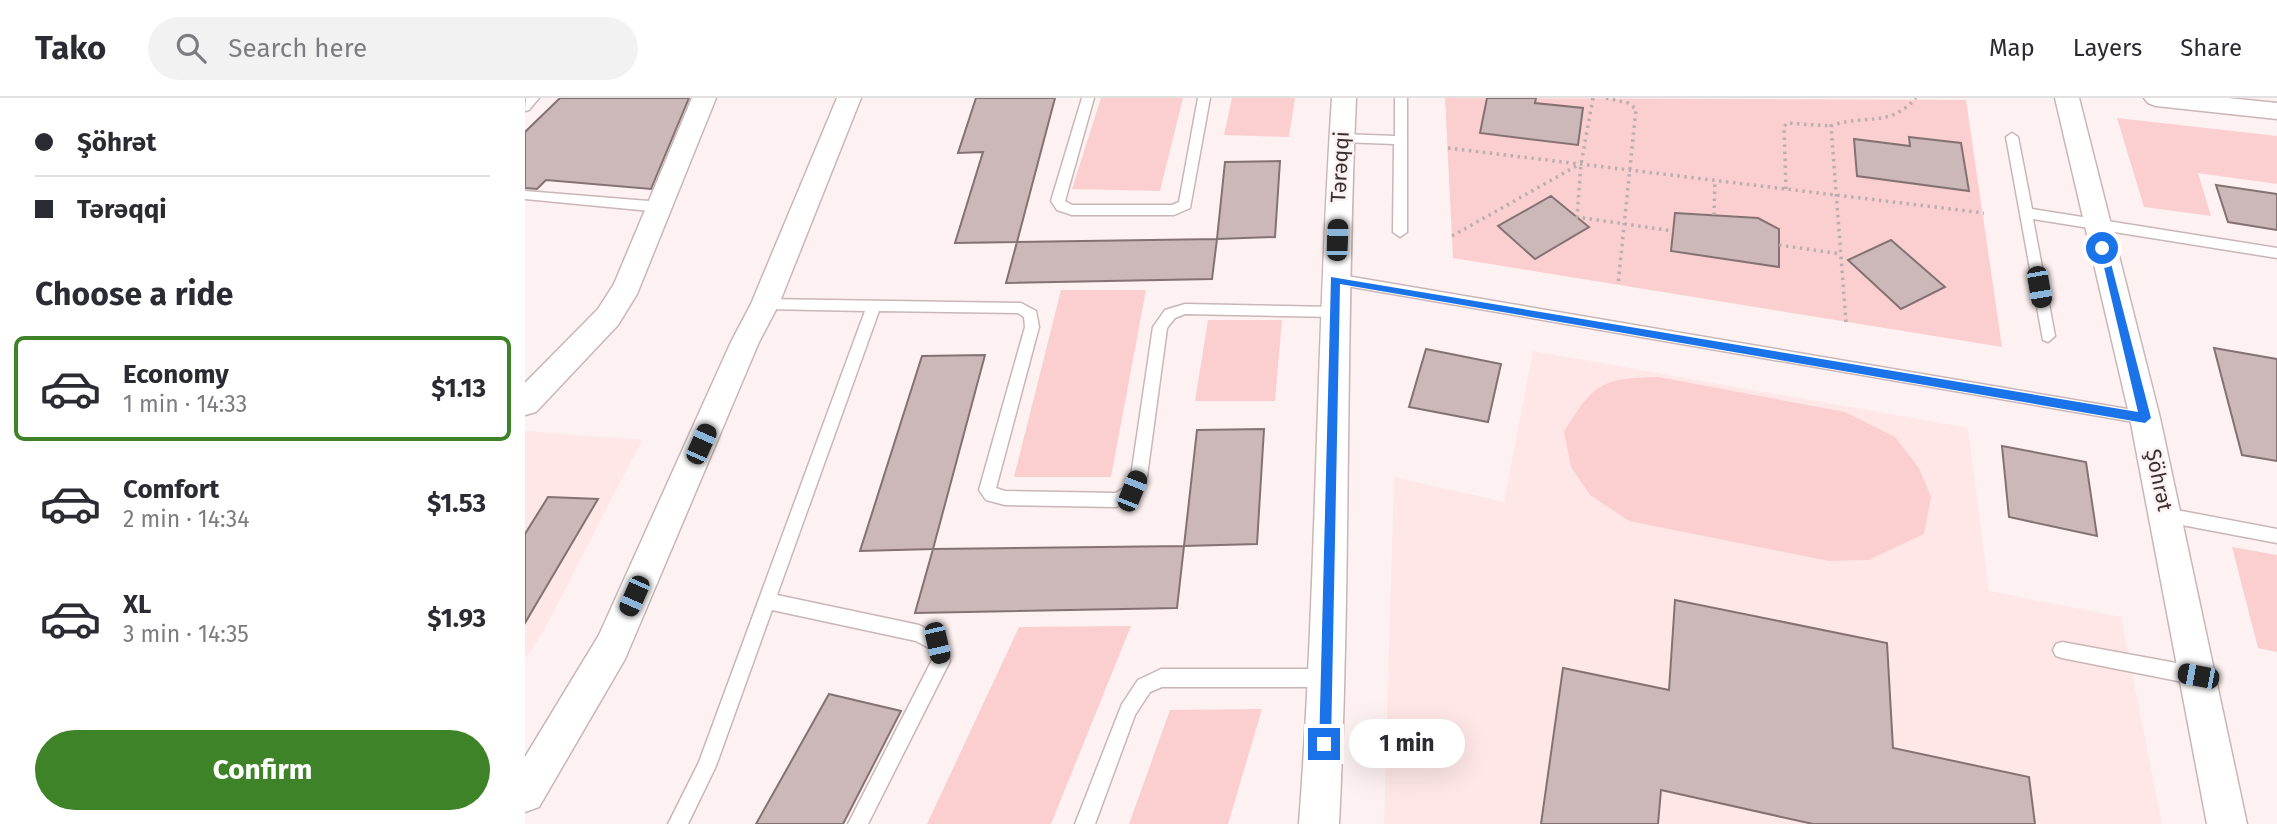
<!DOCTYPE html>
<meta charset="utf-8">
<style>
body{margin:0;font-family:"Fira Sans",sans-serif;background:#f2f2f3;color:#2b2b33;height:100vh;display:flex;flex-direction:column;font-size:26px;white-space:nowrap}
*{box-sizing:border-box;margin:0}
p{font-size:23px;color:#7c7c81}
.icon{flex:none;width:38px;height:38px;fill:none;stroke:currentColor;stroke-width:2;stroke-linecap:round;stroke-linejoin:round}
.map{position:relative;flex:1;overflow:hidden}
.drawer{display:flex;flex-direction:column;background:#fff;width:525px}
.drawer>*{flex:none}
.hud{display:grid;align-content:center;height:154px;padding:0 35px;background:#fff}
.end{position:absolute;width:32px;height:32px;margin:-16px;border:9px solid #1a73e8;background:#fff;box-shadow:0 0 0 4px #fff}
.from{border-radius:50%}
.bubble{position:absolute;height:49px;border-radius:24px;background:#fff;box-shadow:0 7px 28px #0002;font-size:23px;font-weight:700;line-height:49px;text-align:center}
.car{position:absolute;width:21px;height:42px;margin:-21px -10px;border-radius:9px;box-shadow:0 0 5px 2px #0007;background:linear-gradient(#222 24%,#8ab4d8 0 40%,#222 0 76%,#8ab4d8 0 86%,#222 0)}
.hud b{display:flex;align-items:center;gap:24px;height:66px;font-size:26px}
.hud b+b{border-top:2px solid #e1e1e2}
.hud i{width:18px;height:18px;background:#2b2b33}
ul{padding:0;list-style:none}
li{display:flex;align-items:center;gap:21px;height:105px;margin:0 14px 10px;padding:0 21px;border:4px solid transparent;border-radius:10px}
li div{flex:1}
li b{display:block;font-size:26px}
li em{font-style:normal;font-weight:700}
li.active{border-color:#3e8328}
li>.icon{width:63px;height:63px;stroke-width:1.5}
h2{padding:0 35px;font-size:32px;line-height:84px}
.primary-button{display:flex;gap:14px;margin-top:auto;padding:14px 35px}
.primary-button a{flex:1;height:80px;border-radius:42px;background:#3e8328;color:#fff;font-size:28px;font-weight:700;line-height:80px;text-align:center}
header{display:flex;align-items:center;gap:42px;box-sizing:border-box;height:98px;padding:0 35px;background:#fff;border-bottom:2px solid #e1e1e2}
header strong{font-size:33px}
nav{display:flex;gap:38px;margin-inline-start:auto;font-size:24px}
.search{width:490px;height:63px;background:#f2f2f3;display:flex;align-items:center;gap:18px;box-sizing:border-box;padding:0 24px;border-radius:38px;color:#7c7c81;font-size:26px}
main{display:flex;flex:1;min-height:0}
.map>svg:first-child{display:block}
.built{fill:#ffe7e7}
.green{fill:#fbcfcf}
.building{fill:#ccb8b8;stroke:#847272;stroke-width:2}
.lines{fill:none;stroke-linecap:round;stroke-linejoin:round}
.lane-casing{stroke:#cab6b6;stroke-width:3}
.street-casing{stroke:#cab6b6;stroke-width:3}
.path{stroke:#baafaf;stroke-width:3.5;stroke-dasharray:2.5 4.5;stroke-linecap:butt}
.lane{fill:#fff;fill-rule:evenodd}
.street{fill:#fff;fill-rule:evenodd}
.route{fill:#1a73e8}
.labels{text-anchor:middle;stroke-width:5;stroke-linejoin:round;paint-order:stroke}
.street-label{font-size:21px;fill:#393131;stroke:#fdf1f1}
</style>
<header>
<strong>Tako</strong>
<div class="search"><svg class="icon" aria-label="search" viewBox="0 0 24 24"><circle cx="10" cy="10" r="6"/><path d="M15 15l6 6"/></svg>Search here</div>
<nav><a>Map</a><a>Layers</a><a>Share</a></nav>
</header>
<main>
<section class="drawer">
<div class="hud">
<b><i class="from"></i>Şöhrət</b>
<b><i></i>Tərəqqi</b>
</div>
<h2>Choose a ride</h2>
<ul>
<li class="active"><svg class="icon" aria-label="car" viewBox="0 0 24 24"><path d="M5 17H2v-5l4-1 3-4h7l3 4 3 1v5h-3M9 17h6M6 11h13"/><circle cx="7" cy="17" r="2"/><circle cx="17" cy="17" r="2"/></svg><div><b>Economy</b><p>1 min · 14:33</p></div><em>$1.13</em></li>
<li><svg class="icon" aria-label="car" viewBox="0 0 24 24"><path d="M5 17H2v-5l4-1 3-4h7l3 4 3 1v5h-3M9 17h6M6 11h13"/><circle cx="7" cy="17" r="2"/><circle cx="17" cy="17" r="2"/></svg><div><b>Comfort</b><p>2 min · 14:34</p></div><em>$1.53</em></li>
<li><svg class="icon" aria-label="car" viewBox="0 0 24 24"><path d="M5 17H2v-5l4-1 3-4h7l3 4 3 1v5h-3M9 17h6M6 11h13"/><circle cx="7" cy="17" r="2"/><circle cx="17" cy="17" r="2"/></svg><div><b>XL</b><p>3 min · 14:35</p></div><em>$1.93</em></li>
</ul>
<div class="primary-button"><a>Confirm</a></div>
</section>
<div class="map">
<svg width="1752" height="726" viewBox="0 0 1752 726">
<rect width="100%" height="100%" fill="#fdf1f1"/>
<path class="built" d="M1008,253L1443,330L1464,493L1596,519L1637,726H859L869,379L979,404Z
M0,333L117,342L17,536L0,560Z"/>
<path class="green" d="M576,0H658L635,93L547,91Z
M707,0H770L764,39L699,37Z
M920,0L1441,2L1477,249L928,160Z
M1592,20L1752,38V86L1673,75L1686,118L1619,109Z
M536,192H621L586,379H489Z
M683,222H757L750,303H670Z
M1133,279L1320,314L1370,339L1394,370L1406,399L1399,436L1343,462L1304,463L1104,423L1065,397L1046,369L1039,334C1068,286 1076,280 1133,279Z
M1707,449L1752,457V554L1733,550Z
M606,528L526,726H402L494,529Z
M737,611L703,726H604L645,612Z"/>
<path class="building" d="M35,0H164L126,91L21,82L12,91L0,90V34Z
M451,0H530L492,144L430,145L458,54L433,55Z
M962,0H1011L1010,5L1058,10L1053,47L955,35Z
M1384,39L1436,45L1444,93L1332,78L1329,41L1385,48Z
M755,63L750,139L692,141L700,64Z
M1691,87L1752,96V132L1703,124Z
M1026,98L1064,129L1010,161L973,128Z
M1150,115L1233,120L1254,131V169L1146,153Z
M692,141L687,181L481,185L492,144Z
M1366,142L1420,189L1376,211L1323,162Z
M1689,250L1752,261V363L1717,357Z
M901,251L976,266L963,324L884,309Z
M460,257L408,451L335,453L397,258Z
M739,331L732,446L659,448L672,332Z
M1477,348L1561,364L1572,438L1484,419Z
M23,399L73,401L0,525V436Z
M659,448L652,510L390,515L408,451Z
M1150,502L1362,545L1368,650L1504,679L1510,726H1288L1136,692L1133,726H1016L1038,570L1144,592Z
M304,596L376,613L318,726H231Z"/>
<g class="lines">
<defs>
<path id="lane" d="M1,0H14L4,12L0,13Z
M557,0H569L540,103L547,107H647L654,104L673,0H685L665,110L649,117H547L532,112L526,103Z
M870,0H882V134L875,139L868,134L869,46L816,44L810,40L816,36L870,38Z
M1487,35L1493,39L1507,111L1752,150V160L1508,121L1530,238L1523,244L1518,242L1481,39Z
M0,93L136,104L143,109L136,114L0,101Z
M810,176L1620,314L1625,316L1628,320L1625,324L1620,326L810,186L803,181Z
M240,201L496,205L511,213L514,229L471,390L480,393L591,395L600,389L606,378L628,229L640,212L660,206L809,209L816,214L809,219L660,216L650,220L642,230L622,378L609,401L591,409L480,407L461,402L454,392L500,229L499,219L493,215L354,213L252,497L394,527L418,539L425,563L343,726H323L407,562L404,550L391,543L247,512L191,668L163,726H143L174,664L340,213L240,211L233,206Z
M1641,410L1752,431V445L1641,424L1635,422L1633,417L1635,412Z
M1537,544L1673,569L1679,572L1682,578L1679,584L1673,587L1537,560L1531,558L1528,552L1531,546Z
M636,571H801L807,574L810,580L807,586L801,589H637L625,594L610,617L570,726H550L597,606L613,582Z"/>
<path id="street" d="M167,0H191L112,196L93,227L11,314L0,317V285L73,211L89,186Z
M312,0H336L254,206L234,244L100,561L14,709L0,714V659L74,537L206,244L226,206Z
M807,0H831C820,242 826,484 814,726H774C792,484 791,242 807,0Z
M1530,0H1554L1635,320L1722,726H1682L1605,320Z
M1619,0H1703L1752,5V21L1631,8L1623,5Z"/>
</defs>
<use href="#lane" class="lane-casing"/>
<use href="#street" class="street-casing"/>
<path class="path" d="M1068,0L1056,66L1052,119L1148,133
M1081,0L1103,5L1111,11L1093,187
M923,50L1459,115
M1261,91L1259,29L1262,25L1306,28
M1189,117L1190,82
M927,138L1055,66
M1254,147L1316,156
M1321,224L1306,28C1340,15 1363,31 1391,0"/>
<use href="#lane" class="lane"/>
<use href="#street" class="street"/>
</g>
<path class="route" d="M1574,148L1582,150L1626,320L1620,325L815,186L806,646L799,653L794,651L806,179L1613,314Z"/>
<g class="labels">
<g class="street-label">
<text transform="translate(815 69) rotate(-87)" y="7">Tərəqqi</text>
<text transform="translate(1634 382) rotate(78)" y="7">Şöhrət</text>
</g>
</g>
</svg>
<i class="end from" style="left:1577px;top:150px"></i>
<i class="end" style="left:799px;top:646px"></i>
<div class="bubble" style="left:824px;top:621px;width:116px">1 min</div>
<i class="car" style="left:812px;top:142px;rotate:2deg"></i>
<i class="car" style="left:1514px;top:189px;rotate:170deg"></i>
<i class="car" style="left:176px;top:346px;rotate:24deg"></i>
<i class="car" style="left:607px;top:393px;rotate:22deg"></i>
<i class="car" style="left:109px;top:498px;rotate:204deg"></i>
<i class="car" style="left:412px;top:545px;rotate:167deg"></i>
<i class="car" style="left:1673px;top:578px;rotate:281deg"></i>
</div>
</main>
